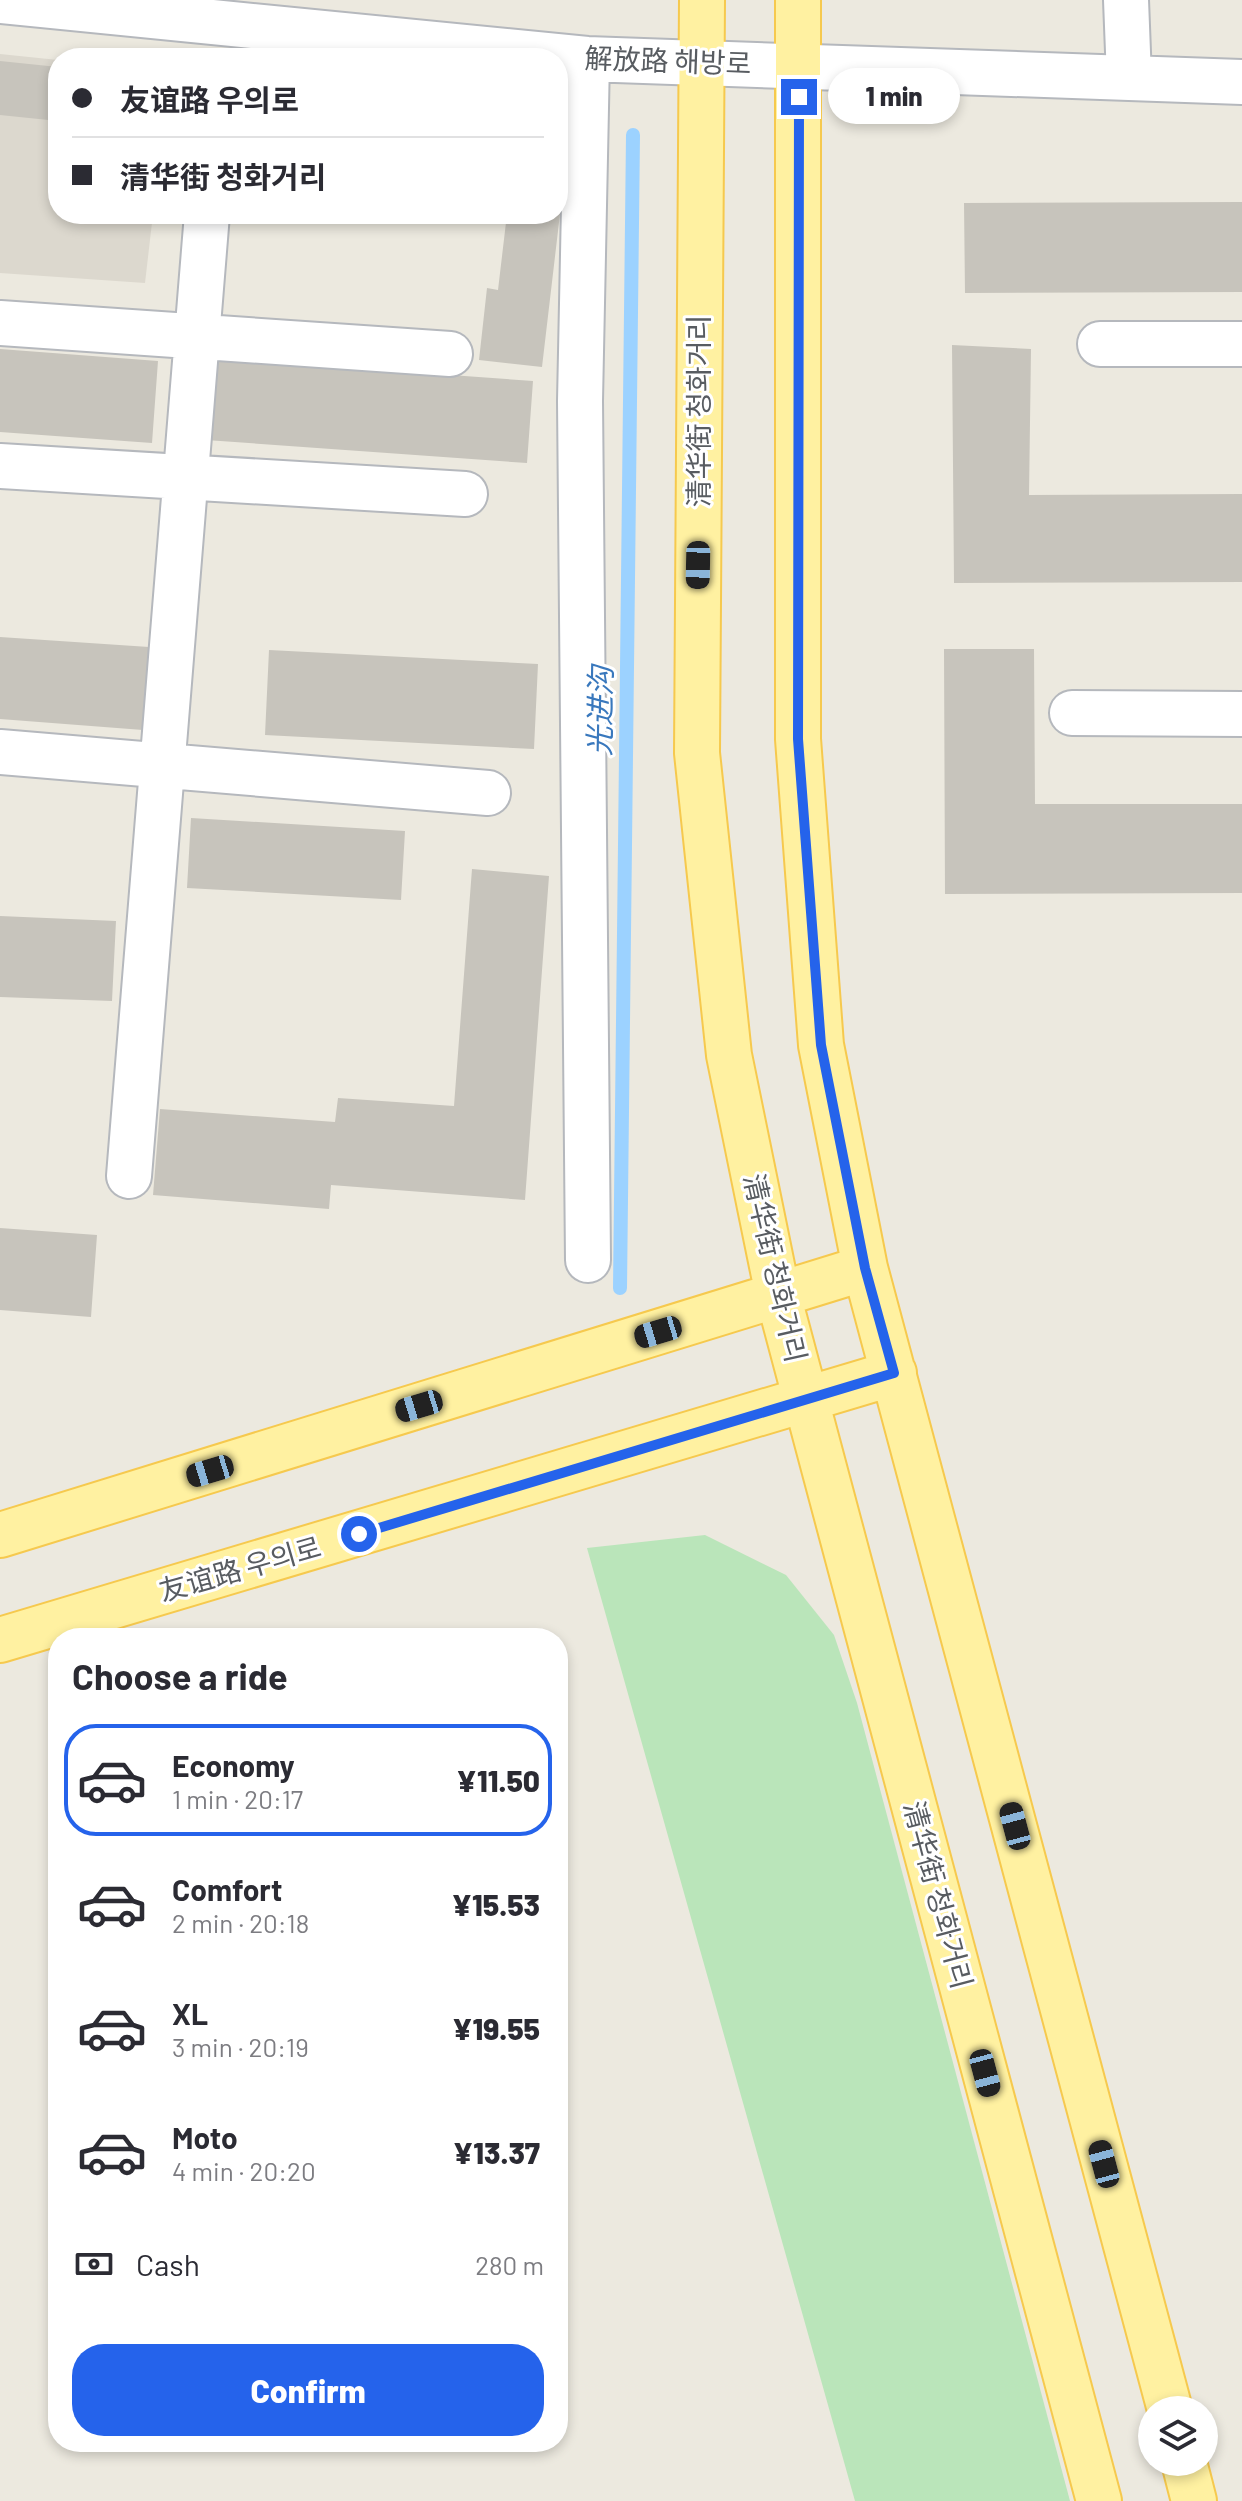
<!DOCTYPE html>
<meta charset="utf-8">
<style>
body{margin:0;font-family:Barlow,"Noto Sans SC","Noto Sans KR",sans-serif;background:#f7f7f7;color:#2b2b33;height:100vh;display:flex;flex-direction:column;font-size:30px;white-space:nowrap}
*{box-sizing:border-box;margin:0}
p{font-size:26px;color:#7c7c81}
.icon{flex:none;width:44px;height:44px;fill:none;stroke:currentColor;stroke-width:2;stroke-linecap:round;stroke-linejoin:round}
.map{position:relative;flex:1;overflow:hidden}
.panel{position:absolute;left:48px;top:1628px;width:520px;height:824px;display:flex;flex-direction:column;background:#fff;border-radius:32px;box-shadow:0 4px 12px #0003}
.panel>*{flex:none}
.hud{position:absolute;left:48px;top:48px;width:520px;height:176px;border-radius:32px;box-shadow:0 4px 12px #0003;display:grid;align-content:center;height:176px;padding:0 24px;background:#fff}
.controls{position:absolute;left:1138px;top:2396px;display:grid;gap:16px}
.controls a{display:grid;place-items:center;width:80px;height:80px;border-radius:50%;background:#fff;box-shadow:0 4px 12px #0003;font-size:40px}
.end{position:absolute;width:36px;height:36px;margin:-18px;border:10px solid #2563eb;background:#fff;box-shadow:0 0 0 4px #fff}
.from{border-radius:50%}
.bubble{position:absolute;height:56px;border-radius:28px;background:#fff;box-shadow:0 4px 12px #0003;font-size:26px;font-weight:800;line-height:56px;text-align:center}
.car{position:absolute;width:24px;height:48px;margin:-24px -12px;border-radius:10px;box-shadow:0 0 6px 2px #0007;background:linear-gradient(#222 24%,#8ab4d8 0 40%,#222 0 76%,#8ab4d8 0 86%,#222 0)}
.hud b{display:flex;align-items:center;gap:28px;height:76px;font-size:30px}
.hud b+b{border-top:2px solid #e1e1e2}
.hud i{width:20px;height:20px;background:#2b2b33}
ul{padding:0;list-style:none}
li{display:flex;align-items:center;gap:24px;height:112px;margin:0 16px 12px;padding:0 8px;border:4px solid transparent;border-radius:32px}
li div{flex:1}
li b{display:block;font-size:30px}
li em{font-style:normal;font-weight:800}
li.on{border-color:#2563eb}
li>.icon{width:72px;height:72px;stroke-width:1.5}
h2{padding:0 24px;font-size:36px;line-height:96px}
.pay{display:flex;align-items:center;gap:20px;height:88px;padding:0 24px;font-size:30px}
.pay p{margin-inline-start:auto}
.action{display:flex;gap:16px;margin-top:auto;padding:16px 24px}
.action a{flex:1;height:92px;border-radius:32px;background:#2563eb;color:#fff;font-size:32px;font-weight:800;line-height:92px;text-align:center}
.map>svg:first-child{display:block}
.education{fill:#dcd8ce}
.green{fill:#bae5ba}
.lines{fill:none;stroke-linecap:round;stroke-linejoin:round}
.stream{stroke:#9cd2ff;stroke-width:14}
.building{fill:#c7c4bc}
.minor-casing{stroke:#b5b8bd;stroke-width:48}
.major-casing{stroke:#f6c94e;stroke-width:48}
.minor{stroke:#fff;stroke-width:44}
.major{stroke:#fff1a1;stroke-width:44}
.route{stroke:#2563eb;stroke-width:10}
.labels{text-anchor:middle;stroke-width:6;stroke-linejoin:round;paint-order:stroke}
.street-label{font-size:28px;fill:#585c61;stroke:#fff}
.water-label{font-size:30px;font-style:italic;fill:#3978bd;stroke:#fff}
</style>
<div class="map">
<svg width="1242" height="2501" viewBox="0 0 1242 2501">
<rect width="100%" height="100%" fill="#ece9df"/>
<path class="education" d="M0,54L58,60V214H153L145,283L0,273Z"/>
<path class="green" d="M705,1535L786,1575L834,1635L857,1703L1070,2501H855L587,1548Z"/>
<g class="lines">
<path class="stream" d="M620,1288L633,135"/>
</g>
<path class="building" d="M0,61L58,67V121L0,115Z
M558,154L566,155L560,211L558,210Z
M1242,202V292L965,293L964,203Z
M451,214H497L496,220Z
M507,214H560L542,367L479,360L487,288L498,290Z
M952,345L1031,349L1029,495L1242,494V582L954,583Z
M0,349L158,361L152,443L0,432Z
M212,358L533,381L527,463L206,440Z
M0,637L149,647L143,730L0,719Z
M944,649H1034L1035,804H1242V893L945,894Z
M269,650L538,664L534,749L265,735Z
M191,818L405,831L401,900L187,888Z
M472,869L549,876L525,1200L331,1185L329,1209L153,1195L160,1109L335,1122L338,1098L454,1106Z
M0,916L116,921L112,1001L0,997Z
M0,1228L97,1235L91,1317L0,1310Z"/>
<g class="lines">
<defs>
<path id="minor" d="M1126,0L1129,78
M0,1L587,59L1242,82
M587,59L580,401L588,1260
M0,323L450,354
M1100,344H1242
M0,466L465,494
M1072,713L1242,714
M0,752L488,793
M129,1176L207,214"/>
<path id="major" d="M702,0L697,753L729,1055L778,1295L1099,2501
M798,0V739L821,1045L865,1268L1170,2410
M0,1535L865,1268
M0,1640L894,1373
M1184,2462L1194,2501"/>
</defs>
<use href="#minor" class="minor-casing"/>
<use href="#major" class="major-casing"/>
<use href="#minor" class="minor"/>
<use href="#major" class="major"/>
</g>
<g class="lines">
<path class="route" d="M359,1534L894,1373L865,1268L821,1045L798,739L799,97"/>
</g>
<g class="labels">
<g class="street-label">
<text transform="translate(668 61) rotate(2)" y="10">解放路 해방로</text>
<text transform="translate(699 411) rotate(-90)" y="10">清华街 청화거리</text>
<text transform="translate(775 1268) rotate(77)" y="10">清华街 청화거리</text>
<text transform="translate(240 1569) rotate(-16)" y="10">友谊路 우의로</text>
<text transform="translate(938 1895) rotate(75)" y="10">清华街 청화거리</text>
</g>
<g class="water-label">
<text transform="translate(601 711) rotate(-89)" y="10">光进沟</text>
</g>
</g>
</svg>
<div class="controls">
<a><svg class="icon" aria-label="layers" viewBox="0 0 24 24"><path d="M12 4l9 5-9 5-9-5zM3 14l9 5 9-5"/></svg></a>
</div>
<i class="end from" style="left:359px;top:1534px"></i>
<i class="end" style="left:799px;top:97px"></i>
<div class="bubble" style="left:828px;top:68px;width:132px">1 min</div>
<i class="car" style="left:698px;top:565px;rotate:181deg"></i>
<i class="car" style="left:658px;top:1332px;rotate:253deg"></i>
<i class="car" style="left:419px;top:1406px;rotate:253deg"></i>
<i class="car" style="left:210px;top:1471px;rotate:253deg"></i>
<i class="car" style="left:1015px;top:1826px;rotate:345deg"></i>
<i class="car" style="left:985px;top:2073px;rotate:165deg"></i>
<i class="car" style="left:1104px;top:2164px;rotate:345deg"></i>
<div class="hud">
<b><i class="from"></i>友谊路 우의로</b>
<b><i></i>清华街 청화거리</b>
</div>
<section class="panel">
<h2>Choose a ride</h2>
<ul>
<li class="on"><svg class="icon" aria-label="car" viewBox="0 0 24 24"><path d="M5 17H2v-5l4-1 3-4h7l3 4 3 1v5h-3M9 17h6M6 11h13"/><circle cx="7" cy="17" r="2"/><circle cx="17" cy="17" r="2"/></svg><div><b>Economy</b><p>1 min · 20:17</p></div><em>¥11.50</em></li>
<li><svg class="icon" aria-label="car" viewBox="0 0 24 24"><path d="M5 17H2v-5l4-1 3-4h7l3 4 3 1v5h-3M9 17h6M6 11h13"/><circle cx="7" cy="17" r="2"/><circle cx="17" cy="17" r="2"/></svg><div><b>Comfort</b><p>2 min · 20:18</p></div><em>¥15.53</em></li>
<li><svg class="icon" aria-label="car" viewBox="0 0 24 24"><path d="M5 17H2v-5l4-1 3-4h7l3 4 3 1v5h-3M9 17h6M6 11h13"/><circle cx="7" cy="17" r="2"/><circle cx="17" cy="17" r="2"/></svg><div><b>XL</b><p>3 min · 20:19</p></div><em>¥19.55</em></li>
<li><svg class="icon" aria-label="car" viewBox="0 0 24 24"><path d="M5 17H2v-5l4-1 3-4h7l3 4 3 1v5h-3M9 17h6M6 11h13"/><circle cx="7" cy="17" r="2"/><circle cx="17" cy="17" r="2"/></svg><div><b>Moto</b><p>4 min · 20:20</p></div><em>¥13.37</em></li>
</ul>
<div class="pay"><svg class="icon" aria-label="cash" viewBox="0 0 24 24"><path d="M3 7h18v10H3z"/><circle cx="12" cy="12" r="2"/></svg>Cash<p>280 m</p></div>
<div class="action"><a>Confirm</a></div>
</section>
</div>
